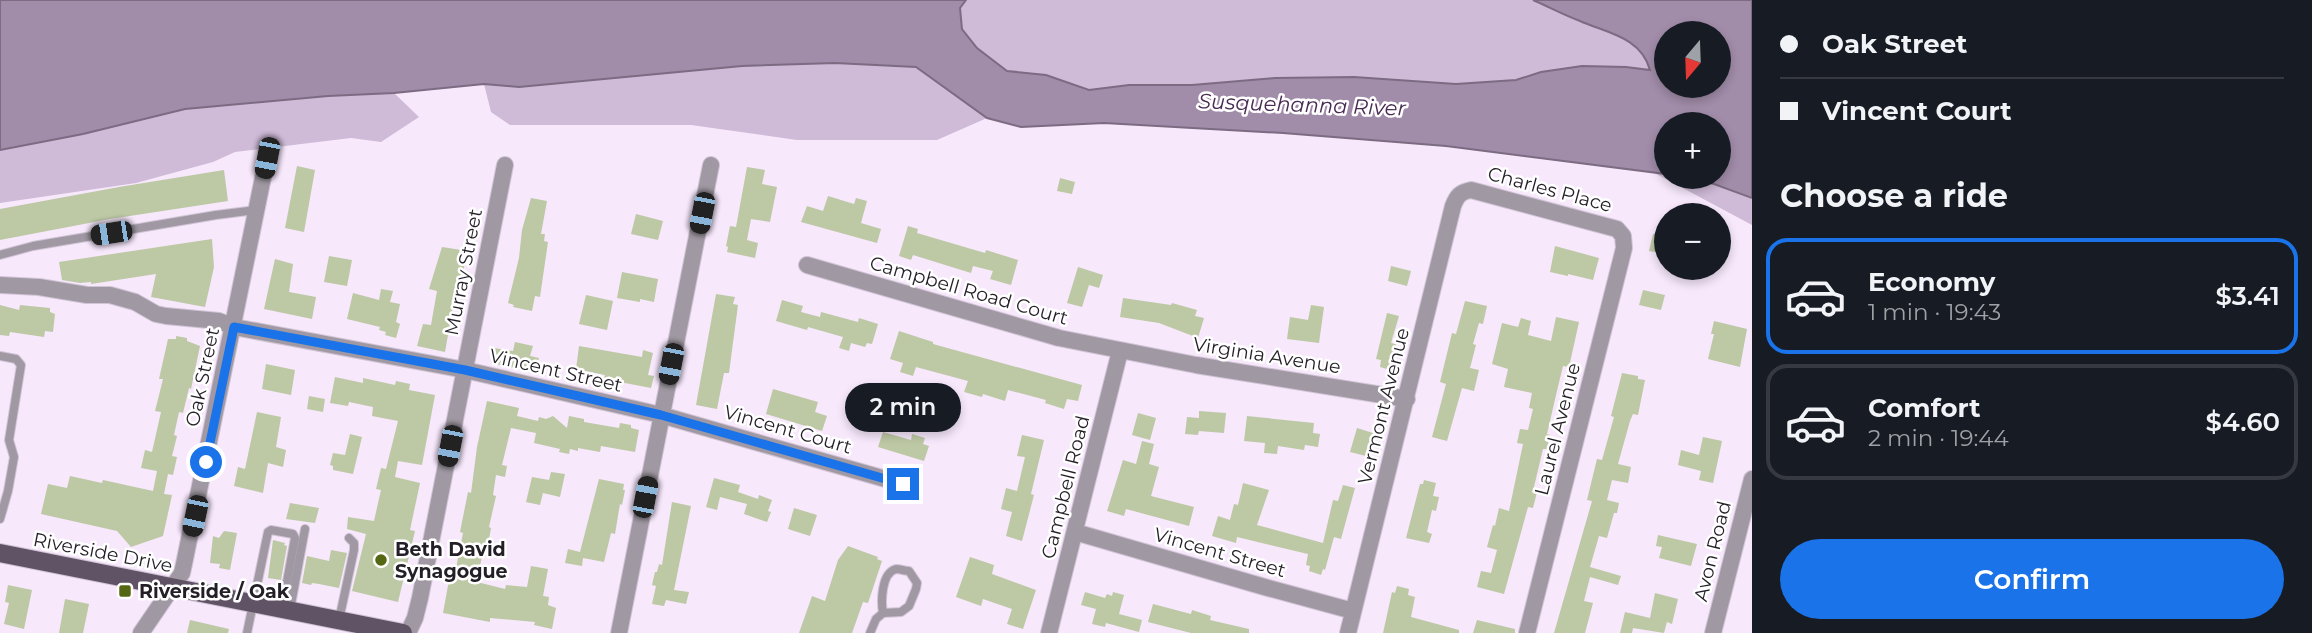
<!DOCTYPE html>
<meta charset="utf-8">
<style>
body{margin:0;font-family:Montserrat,sans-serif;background:#20242c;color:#f1f3f6;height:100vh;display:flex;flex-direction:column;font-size:26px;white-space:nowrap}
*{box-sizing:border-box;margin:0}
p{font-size:23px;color:#9ea1a6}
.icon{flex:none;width:38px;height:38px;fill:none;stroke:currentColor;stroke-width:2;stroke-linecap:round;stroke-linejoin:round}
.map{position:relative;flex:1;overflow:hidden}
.details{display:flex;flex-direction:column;background:#171b24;width:560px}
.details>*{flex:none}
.banner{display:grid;align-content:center;height:154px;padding:0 28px;background:#171b24}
.needle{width:46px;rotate:199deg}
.buttons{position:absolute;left:1654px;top:21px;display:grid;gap:14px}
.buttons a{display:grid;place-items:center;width:77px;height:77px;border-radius:50%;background:#171b24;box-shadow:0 4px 10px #0003;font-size:35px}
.end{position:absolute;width:32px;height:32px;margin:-16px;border:9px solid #1a73e8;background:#fff;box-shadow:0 0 0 4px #fff}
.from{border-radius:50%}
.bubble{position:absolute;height:49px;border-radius:24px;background:#171b24;box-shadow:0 4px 10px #0003;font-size:23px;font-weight:600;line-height:49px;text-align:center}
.car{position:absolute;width:21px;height:42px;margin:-21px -10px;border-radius:9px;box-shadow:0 0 5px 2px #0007;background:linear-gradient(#222 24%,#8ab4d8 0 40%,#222 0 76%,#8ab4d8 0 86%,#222 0)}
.banner b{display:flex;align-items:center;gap:24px;height:66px;font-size:26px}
.banner b+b{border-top:2px solid #363941}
.banner i{width:18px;height:18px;background:#f1f3f6}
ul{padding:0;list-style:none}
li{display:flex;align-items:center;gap:21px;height:116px;margin:0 14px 10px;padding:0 14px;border:4px solid #363941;border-radius:21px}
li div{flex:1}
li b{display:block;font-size:26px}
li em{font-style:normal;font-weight:600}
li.active{border-color:#1a73e8}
li>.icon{width:63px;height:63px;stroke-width:1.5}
h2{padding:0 28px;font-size:32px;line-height:84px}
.action{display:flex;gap:14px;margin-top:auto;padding:14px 28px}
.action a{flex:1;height:80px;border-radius:42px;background:#1a73e8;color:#fff;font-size:28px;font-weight:600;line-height:80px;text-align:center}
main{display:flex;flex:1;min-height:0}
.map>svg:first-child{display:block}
.green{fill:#cfbad7}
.water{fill:#a18ca9;stroke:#7c6b82;stroke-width:2;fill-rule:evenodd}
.building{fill:#bdc8a5}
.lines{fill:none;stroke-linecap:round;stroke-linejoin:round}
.service-casing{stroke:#d1c4d6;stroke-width:10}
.minor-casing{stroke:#d1c4d6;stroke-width:18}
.primary-casing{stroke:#d1c4d6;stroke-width:20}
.service{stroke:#a099a3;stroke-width:8}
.minor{stroke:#a099a3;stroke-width:16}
.primary{stroke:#605365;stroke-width:18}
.route{stroke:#1a73e8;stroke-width:9}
.poi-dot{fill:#546712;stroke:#fff;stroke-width:2.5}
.labels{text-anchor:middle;stroke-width:5;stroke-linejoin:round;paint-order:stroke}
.street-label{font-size:19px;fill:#241e27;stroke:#fff}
.poi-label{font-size:19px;font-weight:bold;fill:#241e27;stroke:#fff;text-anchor:start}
.water-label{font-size:21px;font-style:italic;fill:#492b54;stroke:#fff}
</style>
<main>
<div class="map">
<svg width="1752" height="633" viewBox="0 0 1752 633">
<rect width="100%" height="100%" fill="#f7e8fc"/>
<path class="green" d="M967,0H1533C1549,7 1564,15 1580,21C1611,34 1636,35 1651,70L1626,67L1582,66L1541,72L1516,80L1456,84L1354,77L1275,78L1192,85H1129L1089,90L1046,75L1007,71L977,48L962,28L960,8Z
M835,63L916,67L987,118L937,140H797L691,125H510L491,112L484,84L519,87L742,66Z
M394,93L419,117L381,142L351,138L235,152L213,162L136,183L0,203V150L83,134L185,109L328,96Z
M1649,170L1666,174V177C1696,177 1724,188 1752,198V225Z"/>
<path class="water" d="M0,0H966L960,8L962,29L977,48L1007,71L1046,75L1089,90L1129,85H1192L1275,78L1354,77L1456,84L1516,80L1541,72L1582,66L1626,67L1650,70C1641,37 1607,33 1580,21C1564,15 1549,7 1533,0H1752V198L1714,184L1680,177H1718V124H1666V174L1446,146L1283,133L1104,123L1021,127L987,118L916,67L835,63L742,66L519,87L484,84L394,93L328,96L185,109L83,134L0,150ZM1666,33H1718V86H1666Z"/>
<path class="building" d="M297,166L315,170L304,232L285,228Z
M747,167L765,170L762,184L777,187L770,222L751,219L747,240L758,243L755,258L727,252L728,247L726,246L730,226L736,227Z
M224,170L228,201L110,219L0,240V209L119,187Z
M1060,178L1075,182L1072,194L1057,191Z
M828,196L854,204L856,198L867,201L861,223L881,229L877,243L801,222L807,206L823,211Z
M531,198L547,201L541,234H545L544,241L548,242L540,297L535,296L532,311L513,307L514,305L508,303L519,258L522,230Z
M636,214L663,221L658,240L631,234Z
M908,226L918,229L917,233L985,253L986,250L1018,260L1011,285L990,279L993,271L973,266L971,273L913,255L911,260L899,256Z
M1653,234L1666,236V254L1649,251Z
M212,239L214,267L205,307L151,297L156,274L91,284V282L80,283L62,280L59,262Z
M1555,246L1599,258L1593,280L1568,274V276L1550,272Z
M442,247L468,251L457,295H455L445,352L417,346L423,324L431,325L437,291L429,289Z
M329,256L352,260L347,286L324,282Z
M275,259L293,264L289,292L316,297L312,319L264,309Z
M1391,266L1411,271L1407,286L1388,281Z
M1078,267L1103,275L1099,288L1089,285L1082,307L1067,303Z
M622,272L658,279L654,302L640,299V302L617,298Z
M381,289L393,291L390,302L400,304L396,322L400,324L396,338L385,335L386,332L379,330L380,327L347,319L353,293L379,300Z
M1643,290L1665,295L1661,310L1639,305Z
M716,294L735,297L733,304L738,305L729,373H724L717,409L696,405Z
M586,295L613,301L607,330L579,324Z
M1123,298L1171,305L1172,303L1197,310L1195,316L1204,318L1198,338L1159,323L1120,317Z
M782,300L803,306L801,312L820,317L821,312L858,322L859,318L878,324L872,344L867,343L865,347L851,343L849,351L839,348L843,337L808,327L807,330L776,321Z
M1465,301L1487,306L1483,324L1479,323L1473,344L1476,345L1470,368L1479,370L1474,391L1462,388L1447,441L1432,437L1446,384L1440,382L1452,333L1456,334Z
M0,305L19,310L20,305L50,308V312L55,314L53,332L45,331L44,337L10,332L9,336L0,335Z
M1311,305L1324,307L1319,343L1287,339L1290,317L1308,320Z
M1387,313L1399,316L1391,343L1396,344L1390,370L1380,367L1381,360L1376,359Z
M1556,317L1579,322L1569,367L1563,366L1556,395L1547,434L1550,435L1547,449H1543L1533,491L1537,492L1533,508L1528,507L1504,594L1477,587L1481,571L1491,573L1497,550L1487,547L1493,525L1495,526L1499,508L1509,511L1523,444L1517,443L1520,429L1528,430L1533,409L1529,408L1532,393L1504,387L1508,369L1492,364L1502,323L1518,327L1521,318L1531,321L1528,335L1551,341Z
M1714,321L1747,329L1740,367L1708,359L1714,334H1711Z
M899,331L933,342V344L1082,385L1078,401L1067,399L1064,409L1045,403L1046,400L1008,390L1005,401L983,394L982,397L964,392L968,381L916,367L913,376L900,372L903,363L890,359Z
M176,336L187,338V341L200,346L191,389L189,388L183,413L179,412L174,435L177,436L172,456L177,457L173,475L168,474L164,494L172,495L163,536L131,547L117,531L41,514L48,484L67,488L70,476L102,483L103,480L153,491L157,471L141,468L145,450L152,452L161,412L155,411L163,379H159L168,339H176Z
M515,342L533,346L530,356L539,358L535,372L491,363L494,348L513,351Z
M579,346L642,357L643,350L653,353L648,375L654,376L651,388L604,379L605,375L576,369Z
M266,364L295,370L291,395L262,389Z
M1622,373L1638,376V379L1645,380L1638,415L1633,414L1630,421L1618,464L1631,467L1628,483L1612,480L1607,500L1619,503L1617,513H1614L1607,538L1599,536L1590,567L1621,576L1618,585L1590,577L1584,601L1593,603L1585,633H1554L1592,501L1587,500L1597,459L1602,460L1614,417L1611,416Z
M335,377L363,383V378L395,385L396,381L410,384L409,390L435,395L422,465L398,461L395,477L420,483L410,530L415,531L398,602L352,591L366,534L347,529L348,517L374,521L381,490L376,489L381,468L386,469L398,421L372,416L373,407L349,402L348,406L330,403Z
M773,389L818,402L815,412L827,416L822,431L766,414Z
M309,396L325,399L323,412L307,409Z
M487,401L519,408L517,416L538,421L539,417L546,419L553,416L567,428L569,416L584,419V422L619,428L620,423L631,425V428L639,430L635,452L601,446L600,452L578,448V451L570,449L569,454L559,452L560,449L534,443L536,433L511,428L502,465L507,466L505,477L496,475L493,495L496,496L489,527L491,528L486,556H482L477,582L505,589L506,585L527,587L531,566L548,569L543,596L549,597L548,605L556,608L552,629L534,625L535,622L490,618V622L443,613L449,580H446L449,567L456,568L463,533L460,532L468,492L471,493L477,447Z
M1199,411L1226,413L1224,433L1199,431L1198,435L1185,434L1187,417L1199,418Z
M257,412L281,417L276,447L286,450L283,467L268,463L263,493L234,486L238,467L245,469Z
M1138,413L1156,418L1150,440L1132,435Z
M1247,416L1314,423L1313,433L1320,434L1318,447L1305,445L1304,450L1278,446L1277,454L1264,453L1265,443L1244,441Z
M1357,428L1373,433L1366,456L1350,452Z
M883,432L911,440L912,434L925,438L923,444L929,446L924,461L878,447Z
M350,434L362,437L353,474L333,470V466L330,465L333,453L345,455Z
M1022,435L1044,440L1031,494L1034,495L1022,541L1006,536L1012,512L1001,509L1006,488L1017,491L1025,457L1017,456Z
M1703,437L1722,441L1713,483L1699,480L1701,471L1678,465L1681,450L1699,455Z
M1142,441L1154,444L1149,464L1159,467L1151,496L1194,507L1189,526L1126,509L1124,516L1107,511L1123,460L1136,464Z
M551,472L565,474L560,497L543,493L540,505L526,502L532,477L549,480Z
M714,478L740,485L738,492L758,499L759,495L772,500L768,511L771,512L767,522L744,514L747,504L720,497L717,510L706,507Z
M599,479L624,484L623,490H625L622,505L620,504L615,534L611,533L604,562L583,558L582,566L565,563L568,549L580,552Z
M1424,480L1436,483L1433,496L1439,497L1436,511L1432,510L1427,532L1432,534L1429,543L1406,538L1420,484H1423Z
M1243,483L1269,490L1257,525L1323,543L1333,500L1338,501L1343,485L1355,488L1341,539L1334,537L1325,570L1323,569L1321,575L1309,571L1310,566L1306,565L1308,554L1237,537L1236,543L1212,536L1218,516L1230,520L1234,504L1238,505Z
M672,502L691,506L674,590L689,592L686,604L666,600L664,606L652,604L656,586L652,585L655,572H657L659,564L662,565Z
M290,503L319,508L315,523L286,519Z
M794,508L817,515L810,536L788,529Z
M224,531L237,533L230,570L219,568L220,564L210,563L213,536L219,538Z
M1658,535L1697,544L1691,566L1659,558L1662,547L1656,546Z
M273,540L285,543L284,545L287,546L281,580L268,578Z
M848,546L878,557L877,559L882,561L868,603L863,602L852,633H799L812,596L825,601L838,560Z
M331,550L347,553L339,588L319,584L312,583L311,585L302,583L307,556L329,561Z
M970,557L994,565L992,574L1036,590L1023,629L1007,624L1012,609L983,599L981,606L956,597Z
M8,585L32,590L24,629L4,624L9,603L5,602Z
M1397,586L1409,589L1408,595L1415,597L1411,617L1459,630V633H1383L1392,592L1395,593Z
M1085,592L1105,598L1107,594L1112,596L1113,592L1124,595L1119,614L1142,620L1139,632L1106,623L1105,627L1092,624L1096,609L1081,605Z
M1655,593L1678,599L1672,624L1667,622L1664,633L1633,628L1632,633H1620L1625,612L1650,618Z
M65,599L89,604L83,633H59Z
M1153,604L1191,614L1192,610L1211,616L1210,620L1249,629V633H1191L1148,622Z
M190,620L229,629L228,633H187Z
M1477,620L1515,629V633H1473Z"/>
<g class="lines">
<defs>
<path id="service" d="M0,255L33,246L216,215L256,210
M0,356L16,359L21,365L9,440L14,457L8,491L0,519
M290,610L305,529
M339,620L354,550V543L349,538
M247,633L268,532L271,530L293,534L295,538L282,609
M870,633L876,619L883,613L901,612L909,606L916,589L917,583L909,571C906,571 899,569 896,569C881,573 881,602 883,613"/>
<path id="minor" d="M807,265L1059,338L1196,365L1407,399
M0,285L39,287L87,295H110L135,302L156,314L166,316L219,321L234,327L465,370L661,415L903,484
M1075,532L1268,588L1353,611
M141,633L182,573L184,564L267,158
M408,633L415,618L420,598L505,165
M619,633L711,165
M1049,633L1120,351
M1348,633L1453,206C1457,196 1460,192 1471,190L1617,229L1623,236L1624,248L1621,260L1527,633
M1713,633L1752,479"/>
<path id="primary" d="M0,553L403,633"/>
</defs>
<use href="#service" class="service-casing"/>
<use href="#minor" class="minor-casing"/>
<use href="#primary" class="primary-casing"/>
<use href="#service" class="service"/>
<use href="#minor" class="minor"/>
<use href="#primary" class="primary"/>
</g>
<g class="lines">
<path class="route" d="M206,462L234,327L465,370L661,415L903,484"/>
</g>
<g class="poi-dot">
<circle cx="381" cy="560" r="7"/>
<rect x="118" y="584" width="14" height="14" rx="3.5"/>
</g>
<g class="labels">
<g class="street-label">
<text transform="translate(1550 189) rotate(15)" y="7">Charles Place</text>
<text transform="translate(463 272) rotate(-79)" y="7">Murray Street</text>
<text transform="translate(969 290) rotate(16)" y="7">Campbell Road Court</text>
<text transform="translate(1267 355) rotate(9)" y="7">Virginia Avenue</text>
<text transform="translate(556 370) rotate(13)" y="7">Vincent Street</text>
<text transform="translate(202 377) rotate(-78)" y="7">Oak Street</text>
<text transform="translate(1383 406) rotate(-76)" y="7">Vermont Avenue</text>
<text transform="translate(788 429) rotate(16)" y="7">Vincent Court</text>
<text transform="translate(1557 429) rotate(-76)" y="7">Laurel Avenue</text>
<text transform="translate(1065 487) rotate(-76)" y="7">Campbell Road</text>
<text transform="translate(1712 551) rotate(-76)" y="7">Avon Road</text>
<text transform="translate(103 552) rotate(11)" y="7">Riverside Drive</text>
<text transform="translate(1220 552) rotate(16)" y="7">Vincent Street</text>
</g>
<g class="poi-label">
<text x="395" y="556">Beth David<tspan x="395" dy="22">Synagogue</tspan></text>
<text x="139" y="598">Riverside / Oak</text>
</g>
<g class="water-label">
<text transform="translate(1302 105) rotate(2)" y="7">Susquehanna River</text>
</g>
</g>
</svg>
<div class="buttons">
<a><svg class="needle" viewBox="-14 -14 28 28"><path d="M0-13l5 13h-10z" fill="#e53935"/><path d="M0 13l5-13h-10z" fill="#9ea1a6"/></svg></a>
<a>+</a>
<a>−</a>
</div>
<i class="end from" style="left:206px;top:462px"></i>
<i class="end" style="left:903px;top:484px"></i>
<div class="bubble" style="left:845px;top:383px;width:116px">2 min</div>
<i class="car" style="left:267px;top:158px;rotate:191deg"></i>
<i class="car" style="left:702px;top:213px;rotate:191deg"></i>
<i class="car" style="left:111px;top:233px;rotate:261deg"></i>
<i class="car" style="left:671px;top:364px;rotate:191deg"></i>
<i class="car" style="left:450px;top:446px;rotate:191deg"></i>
<i class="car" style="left:645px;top:497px;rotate:11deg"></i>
<i class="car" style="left:195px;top:516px;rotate:192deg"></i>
</div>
<section class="details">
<div class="banner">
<b><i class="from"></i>Oak Street</b>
<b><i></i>Vincent Court</b>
</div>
<h2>Choose a ride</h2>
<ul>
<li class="active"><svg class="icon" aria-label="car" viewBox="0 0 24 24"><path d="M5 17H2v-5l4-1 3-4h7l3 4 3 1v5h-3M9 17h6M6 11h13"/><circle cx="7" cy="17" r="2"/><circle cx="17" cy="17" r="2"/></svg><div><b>Economy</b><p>1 min · 19:43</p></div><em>$3.41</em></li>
<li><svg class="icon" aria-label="car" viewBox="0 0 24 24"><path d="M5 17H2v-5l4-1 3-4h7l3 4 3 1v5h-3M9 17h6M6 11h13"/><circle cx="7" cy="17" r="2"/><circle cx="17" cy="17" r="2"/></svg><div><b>Comfort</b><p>2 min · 19:44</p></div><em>$4.60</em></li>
</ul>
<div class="action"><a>Confirm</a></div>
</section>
</main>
